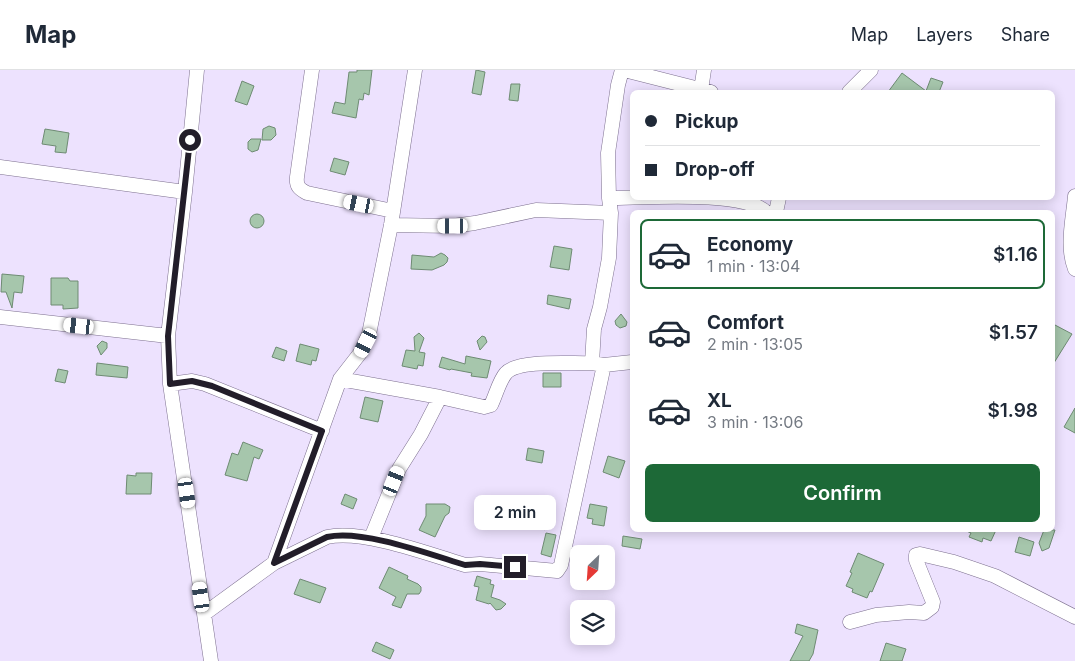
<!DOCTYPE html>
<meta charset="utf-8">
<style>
body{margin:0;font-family:Inter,sans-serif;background:#f6f6f7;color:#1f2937;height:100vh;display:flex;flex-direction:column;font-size:19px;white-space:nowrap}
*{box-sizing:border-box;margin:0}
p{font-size:16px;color:#747a83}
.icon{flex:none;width:28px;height:28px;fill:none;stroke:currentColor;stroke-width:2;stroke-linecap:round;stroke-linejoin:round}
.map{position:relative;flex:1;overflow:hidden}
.drawer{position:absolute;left:630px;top:140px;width:425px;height:322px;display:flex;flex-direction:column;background:#fff;border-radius:8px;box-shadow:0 2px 12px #0003}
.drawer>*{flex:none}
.banner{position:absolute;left:630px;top:20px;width:425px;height:110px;border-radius:8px;box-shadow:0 2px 12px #0003;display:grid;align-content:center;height:110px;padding:0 15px;background:#fff}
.needle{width:32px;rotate:205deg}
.controls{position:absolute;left:570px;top:475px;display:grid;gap:10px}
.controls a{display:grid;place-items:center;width:45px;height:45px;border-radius:8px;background:#fff;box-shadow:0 2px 12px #0003;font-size:25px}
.end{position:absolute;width:22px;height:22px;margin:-11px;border:6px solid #221d29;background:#fff;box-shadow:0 0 0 2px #fff}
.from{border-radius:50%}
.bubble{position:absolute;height:35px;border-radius:8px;background:#fff;box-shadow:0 2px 12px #0003;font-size:16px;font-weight:600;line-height:35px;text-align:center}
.car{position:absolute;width:15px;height:30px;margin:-15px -8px;border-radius:6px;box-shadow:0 0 4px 1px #0007;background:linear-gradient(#fff 24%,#345 0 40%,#fff 0 76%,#345 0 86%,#fff 0)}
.banner b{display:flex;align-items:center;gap:18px;height:48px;font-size:19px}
.banner b+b{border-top:1px solid #e0e1e3}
.banner i{width:12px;height:12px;background:#1f2937}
ul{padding:9px 0 0;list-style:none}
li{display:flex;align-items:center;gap:15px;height:70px;margin:0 10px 8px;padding:0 5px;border:2px solid transparent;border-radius:8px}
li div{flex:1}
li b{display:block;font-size:19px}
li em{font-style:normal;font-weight:600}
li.active{border-color:#1d6937}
li>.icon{width:45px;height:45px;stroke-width:1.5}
.action{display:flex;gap:10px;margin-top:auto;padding:10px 15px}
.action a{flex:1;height:58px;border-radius:8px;background:#1d6937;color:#fff;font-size:20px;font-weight:600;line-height:58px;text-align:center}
header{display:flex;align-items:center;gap:30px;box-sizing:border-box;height:70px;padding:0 25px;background:#fff;border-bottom:1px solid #e0e1e3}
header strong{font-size:24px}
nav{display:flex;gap:28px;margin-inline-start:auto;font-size:18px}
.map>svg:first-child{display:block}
.building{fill:#a6c6ac;stroke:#6e8b73}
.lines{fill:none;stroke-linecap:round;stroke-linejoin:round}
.minor-casing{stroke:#7d708f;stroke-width:15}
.minor{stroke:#fff;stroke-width:14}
.route{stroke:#221d29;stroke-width:6}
</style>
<header>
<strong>Map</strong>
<nav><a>Map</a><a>Layers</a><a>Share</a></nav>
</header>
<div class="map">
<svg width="1075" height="591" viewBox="0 0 1075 591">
<rect width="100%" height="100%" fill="#ede2fe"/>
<path class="building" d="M357,0H372L369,25L364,23L363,30L359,29L356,48L332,43L335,32L345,34L349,2H357Z
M476,0L485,2L481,25L472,23Z
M902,3L926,21L931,8L943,12L939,22H888Z
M242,11L254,16L247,35L235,31Z
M511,14H520L518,31L509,30Z
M269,56L275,58L276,65L271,70H262L263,59Z
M45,59L69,63L66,83L55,82L56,76L42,74Z
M251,69H261L258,80L252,82L248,79V72Z
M334,88L349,92L345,105L330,101Z
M250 151a7 7 0 1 1 14 0a7 7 0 1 1-14 0Z
M554,176L572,179L569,200L550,197Z
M441,183L445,185L448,188L447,192L444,195L432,200L411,199L412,185L434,187Z
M2,204L24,206L22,223L14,222L12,238L6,222H1Z
M51,208H68L70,211H78V238L63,239V235H51Z
M548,225L571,229L569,239L547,234Z
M621,244L627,252L626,256L620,258L616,255L615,251Z
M1055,255L1072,264L1052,296V260Z
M419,263L424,268L419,282L425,283L423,296L418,295L417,299L402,296L406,280L415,281L414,267Z
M482,266L485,267L487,272L480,280L477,271Z
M102,271L107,273V278L101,285L97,276Z
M300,274L319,279L316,291L312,290L311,295L296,291Z
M276,277L287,281L284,291L272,287Z
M466,286L491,291L487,308L471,306L472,303L451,299L450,300L439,297L442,287L465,294Z
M97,293L128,297L127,308L96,305Z
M58,299L68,301L65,313L55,311Z
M543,303H561V317H543Z
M365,327L383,331L378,352L360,348Z
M1075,338V363L1064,357Z
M243,372L263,380L259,389L254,387L247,411L225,405L232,383L238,385Z
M528,378L544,381L542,393L526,390Z
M608,386L625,391L619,408L603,402Z
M136,403H152L151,424H126L127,405L136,406Z
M345,424L357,429L353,439L341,434Z
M426,434H445L450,437L449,443L445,446L435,467L419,460L426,446Z
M590,434L607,437L604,456L592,454L593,449L587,448Z
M536,444L545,446L548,449V453L545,460L536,453Z
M964,460H996L991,471L983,468L982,472L969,467L971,463Z
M1044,460H1055L1049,478L1042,481L1039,473Z
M546,463L556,465L551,487L541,484Z
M623,466L642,469L640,479L622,476Z
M1019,467L1034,472L1030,486L1015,482Z
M858,483L884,494L872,522L870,521L867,528L852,522L853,519L846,516L852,503L850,502Z
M389,497L408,506L407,509L418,514L421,517V521L419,524H407L401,538L392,535L396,527L379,518Z
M477,506L491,510L490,514L494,515L491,527L500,530L506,534L501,539L496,540L490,533L489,534L476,530L479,517L474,516Z
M300,509L326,518L320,533L294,524Z
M797,554L818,560L813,584L809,591H790L803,566L795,563Z
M376,572L394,580L390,589L372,581Z
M886,573L906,579L902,591H880Z"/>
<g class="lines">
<defs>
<path id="minor" d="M197,0L185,122L168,266L170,314L211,591
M312,0L297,107C296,116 299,119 307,123L393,141
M622,0L618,15L608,83L609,128L611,143L609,188L600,237L594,259L592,293L604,295L632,292
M624,0L711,22
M701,20L704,0
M849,22L871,0
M0,97L185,122
M1075,126C1073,149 1066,177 1075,199
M609,128C644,128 743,120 766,142
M776,142L779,128
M391,155L453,156L475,153L536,140L611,143
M0,247L168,266
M340,309L440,327L484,337L491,335C496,325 499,311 506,303C519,289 573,294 592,293
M170,314L192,311L205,314L322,361
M371,468L399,399L421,364L440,327
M274,493L340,309L361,282L369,264L391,155L415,0
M204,544L274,493L327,467C362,459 429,484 465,495L480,494L557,501L561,495L604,295
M850,552L876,545L909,542L924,543L932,537L933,532L916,490V485L920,484L954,492L995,506L1075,547"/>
</defs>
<use href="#minor" class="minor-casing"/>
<use href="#minor" class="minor"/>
</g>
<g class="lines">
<path class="route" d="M190,70L168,266L170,314L192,311L212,316L322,361L274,493L327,467C362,459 429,484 465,495L480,494L515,497"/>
</g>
</svg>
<div class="controls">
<a><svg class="needle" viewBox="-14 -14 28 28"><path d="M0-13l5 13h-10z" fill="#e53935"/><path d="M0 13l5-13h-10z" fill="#747a83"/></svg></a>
<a><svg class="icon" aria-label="layers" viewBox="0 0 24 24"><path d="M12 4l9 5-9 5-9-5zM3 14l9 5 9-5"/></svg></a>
</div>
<i class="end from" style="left:190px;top:70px"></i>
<i class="end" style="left:515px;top:497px"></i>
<div class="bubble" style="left:474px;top:425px;width:82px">2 min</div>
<i class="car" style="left:359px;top:134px;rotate:282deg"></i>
<i class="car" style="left:453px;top:156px;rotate:270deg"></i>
<i class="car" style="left:79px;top:256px;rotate:276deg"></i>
<i class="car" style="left:366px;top:273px;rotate:207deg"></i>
<i class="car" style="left:394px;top:411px;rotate:22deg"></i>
<i class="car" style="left:187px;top:423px;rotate:172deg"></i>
<i class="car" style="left:201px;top:527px;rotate:352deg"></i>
<div class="banner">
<b><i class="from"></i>Pickup</b>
<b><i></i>Drop-off</b>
</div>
<section class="drawer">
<ul>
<li class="active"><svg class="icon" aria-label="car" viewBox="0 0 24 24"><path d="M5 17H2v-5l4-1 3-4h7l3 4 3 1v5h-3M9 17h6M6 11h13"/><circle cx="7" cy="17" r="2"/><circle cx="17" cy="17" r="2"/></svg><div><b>Economy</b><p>1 min · 13:04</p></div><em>$1.16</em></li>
<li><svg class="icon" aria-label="car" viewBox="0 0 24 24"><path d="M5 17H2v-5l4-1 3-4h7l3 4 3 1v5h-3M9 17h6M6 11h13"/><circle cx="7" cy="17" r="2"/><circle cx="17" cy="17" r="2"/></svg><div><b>Comfort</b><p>2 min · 13:05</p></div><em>$1.57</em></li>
<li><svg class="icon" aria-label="car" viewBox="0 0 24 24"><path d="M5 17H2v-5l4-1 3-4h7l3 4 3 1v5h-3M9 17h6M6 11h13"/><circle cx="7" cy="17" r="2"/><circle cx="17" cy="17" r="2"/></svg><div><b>XL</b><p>3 min · 13:06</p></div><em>$1.98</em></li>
</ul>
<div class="action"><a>Confirm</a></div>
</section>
</div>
